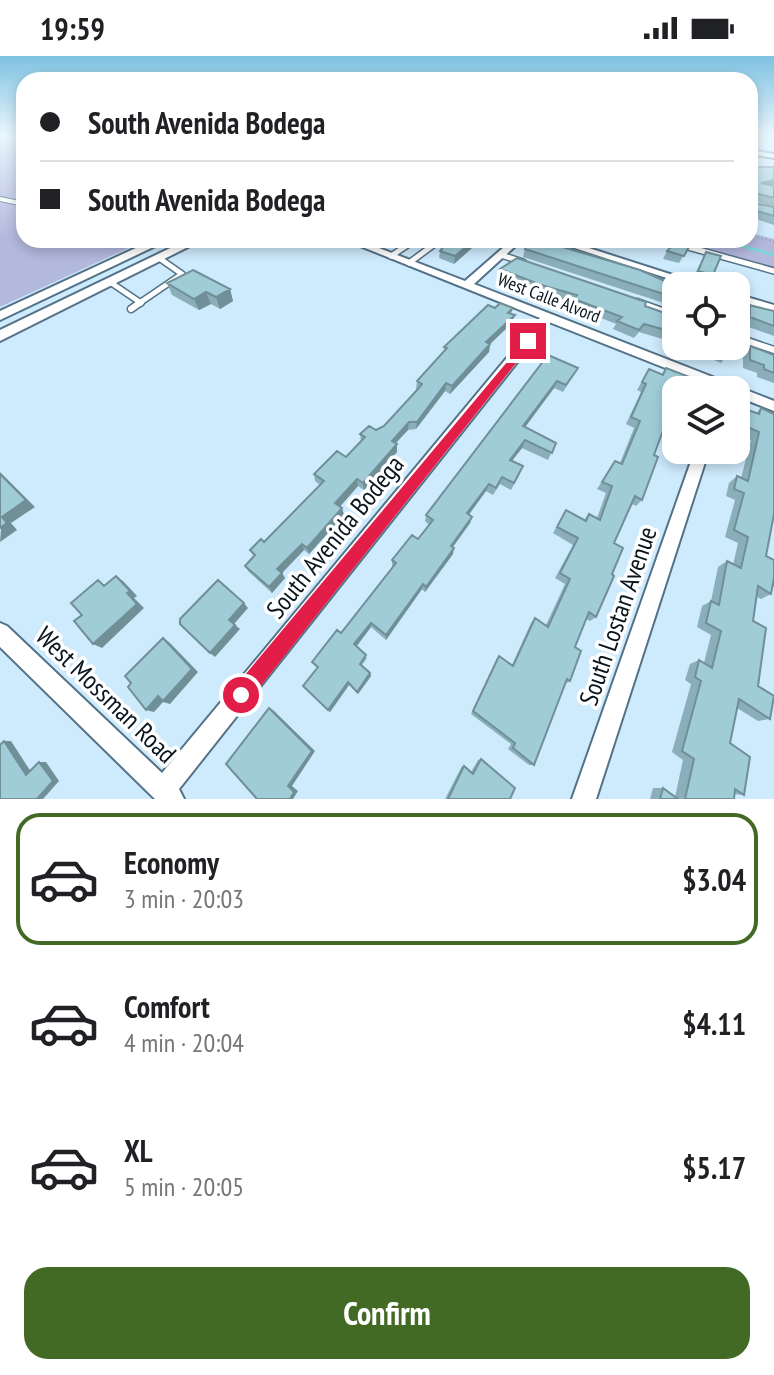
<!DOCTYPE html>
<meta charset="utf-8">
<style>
body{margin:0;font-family:"PT Sans Narrow",sans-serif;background:#f6f6f6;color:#202124;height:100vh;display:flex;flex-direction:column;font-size:30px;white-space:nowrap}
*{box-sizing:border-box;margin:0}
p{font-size:26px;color:#757577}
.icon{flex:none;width:44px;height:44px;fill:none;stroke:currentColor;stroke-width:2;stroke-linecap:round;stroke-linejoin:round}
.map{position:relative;height:743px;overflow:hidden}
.drawer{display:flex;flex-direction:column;background:#fff;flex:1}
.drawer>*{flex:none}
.banner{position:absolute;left:16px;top:16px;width:742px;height:176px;border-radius:24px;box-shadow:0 4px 12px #0003;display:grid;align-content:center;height:176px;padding:0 24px;background:#fff}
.tools{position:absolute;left:662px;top:216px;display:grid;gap:16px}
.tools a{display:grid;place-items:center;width:88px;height:88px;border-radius:16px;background:#fff;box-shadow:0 4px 12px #0003;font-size:40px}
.end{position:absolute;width:36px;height:36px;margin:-18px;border:10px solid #e11d48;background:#fff;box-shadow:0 0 0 4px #fff}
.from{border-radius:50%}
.banner b{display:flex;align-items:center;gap:28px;height:76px;font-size:30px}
.banner b+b{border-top:2px solid #e0e0e0}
.banner i{width:20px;height:20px;background:#202124}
ul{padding:14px 0 0;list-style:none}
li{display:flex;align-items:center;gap:24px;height:132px;margin:0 16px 12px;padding:0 8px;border:4px solid transparent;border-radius:24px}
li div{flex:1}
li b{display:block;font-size:30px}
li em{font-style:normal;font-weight:700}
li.selected{border-color:#436a25}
li>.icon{width:72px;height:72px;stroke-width:1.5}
.button{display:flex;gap:16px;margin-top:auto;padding:16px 24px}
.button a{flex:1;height:92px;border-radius:24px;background:#436a25;color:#fff;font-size:32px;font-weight:700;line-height:92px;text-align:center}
.status{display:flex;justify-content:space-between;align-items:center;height:56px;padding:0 40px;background:#fff;direction:ltr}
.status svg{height:22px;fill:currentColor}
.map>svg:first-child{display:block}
.green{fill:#b3b8dd}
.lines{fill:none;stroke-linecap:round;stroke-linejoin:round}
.stream{stroke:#7fd7d7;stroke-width:3}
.lane-far2-casing{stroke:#537287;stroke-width:6}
.lane-far1-casing{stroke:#537287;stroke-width:8}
.lane-casing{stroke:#537287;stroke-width:9}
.street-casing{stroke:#537287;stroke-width:4}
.secondary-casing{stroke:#537287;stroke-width:4}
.path{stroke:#8ea5b4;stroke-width:2;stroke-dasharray:1 3;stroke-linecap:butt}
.lane-far2{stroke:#fff;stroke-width:4}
.lane-far1{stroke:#fff;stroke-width:5}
.lane{stroke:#fff;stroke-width:6}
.street{fill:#fff;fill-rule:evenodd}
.secondary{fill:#fff;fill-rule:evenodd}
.wall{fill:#8aafba}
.shaded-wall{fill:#708f97}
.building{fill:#a0ccd8;stroke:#708f97;stroke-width:2}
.route{fill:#e11d48}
.labels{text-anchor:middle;stroke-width:7;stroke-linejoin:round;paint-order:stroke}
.far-street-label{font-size:18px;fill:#09151d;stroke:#fff}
.near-street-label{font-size:26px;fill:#09151d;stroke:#fff}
</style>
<div class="status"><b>19:59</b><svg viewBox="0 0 49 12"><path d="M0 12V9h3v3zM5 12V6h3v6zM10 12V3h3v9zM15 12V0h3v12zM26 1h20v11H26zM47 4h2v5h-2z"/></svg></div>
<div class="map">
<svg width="774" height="743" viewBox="0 0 774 743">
<rect width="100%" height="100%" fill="#ceeafd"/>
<path class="green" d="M0,80H24V184H146L0,251Z
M750,177L774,183V212L677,184H750Z"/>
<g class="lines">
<path class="stream" d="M721,184L774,199"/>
<defs>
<path id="lane-far2" d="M0,143L24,148"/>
<path id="lane-far1" d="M663,184L774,215
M501,199L523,206
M391,200L409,188
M409,207L440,184
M110,226L141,247
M637,246L643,248
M138,248L182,218L159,202"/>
<path id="lane" d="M637,246L676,260
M131,253L141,246
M736,281L774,294"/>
<path id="street" d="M750,94L774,98V102L750,98Z
M345,184H358L465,225L512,184H522L474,228L774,345V355L736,340V334H721L549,266L179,733L184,743H155L0,591V567L7,570L162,717L540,262Z
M550,184H564L707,230H691Z
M736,238L774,249V256L736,244Z
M695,394H709L596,743H572Z"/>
<path id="secondary" d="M153,184H168L0,264V255Z
M187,184H202L0,285V274Z"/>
</defs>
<use href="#lane-far2" class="lane-far2-casing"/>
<use href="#lane-far1" class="lane-far1-casing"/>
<use href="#lane" class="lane-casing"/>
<use href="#street" class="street-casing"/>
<use href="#secondary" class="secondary-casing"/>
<path class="path" d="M750,179L774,186"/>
<use href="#lane-far2" class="lane-far2"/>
<use href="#lane-far1" class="lane-far1"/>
<use href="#lane" class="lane"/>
<use href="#street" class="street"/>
<use href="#secondary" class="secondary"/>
</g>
<path class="wall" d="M750,110L752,111H774V150L753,145L754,147L774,151V169L750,161Z
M449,184H481L454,208L439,202L440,195Z
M690,189L679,207L663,203L667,195Z
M525,193L676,230V251L523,201Z
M706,196L713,219L709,225L708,230H690L694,225H701L693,222Z
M500,213L645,250L676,261V287L639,276L634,282L613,273L616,268L571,250L573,246L538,237L499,220Z
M167,227L230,233L233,245L220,253L211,248L199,254L172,239Z
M736,246L774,255V280L743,269V263L739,268L736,267Z
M495,252H513L511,258L512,267L490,288L489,296L450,338L445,335L416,373L408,374L396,387L397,388V396L364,434L358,430L340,450L342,452L344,459L309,498L304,494L282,517L285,522L272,537L248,515L245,510L254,501L250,494L264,486L320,429L315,425L314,418L346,401L361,385L360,378L376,374L384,370L418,334L416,333L417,325L444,295V291Z
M707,290H731L727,299L721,307L702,299Z
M750,290L774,299V327L757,321V317L743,312V298Z
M548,299L578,312L563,336L554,332L525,371L556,387L548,404L522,392L512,405L520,418L511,434L500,428L493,439L486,435L469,458L472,461L470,467L453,491V498L425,536L422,533L386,584L371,571L357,590L367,602L362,609L371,620L358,638L349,629L330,656L303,630L317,612L312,606L341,577L393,511L392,509V504L418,483L429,469L425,465L426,459Z
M666,312L673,367L667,375L664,373L654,399L642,444L636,450L632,448L614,487L596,561L590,565L586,563L575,591L570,625L565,628L534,709H529L508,693L511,688L471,658L496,604L499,600L512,609L531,567L535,562L546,569L565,528L555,522L573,489L553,477L566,454L584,464L589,458L597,462L606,437L597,433L615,405L620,407L634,372L626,368L641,336L637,334L649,313L662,318Z
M761,352L766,500L774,504V530L773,531L771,538L761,543L756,540L753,565L758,630L770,663L758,665L737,652L730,687L744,739L734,738V743H650L653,732H663L675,741L683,704L672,696L691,628L685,624L690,608L699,604L704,607L711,579L697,571L702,550L711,545L718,511L727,505L733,509L738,487L725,481L735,444L726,440L729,427L737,420L741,422L751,384L736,377V375L740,361L748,354L756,357Z
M481,703L510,743H445L462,710H464L471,716L478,704Z"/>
<path class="shaded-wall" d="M774,124V130L761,127Z
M474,184H481L454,208L455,200Z
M230,233L233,245L220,253L216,241Z
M206,236L211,248L199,254L194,243Z
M515,259L512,267L490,288L489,296L450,338L452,330L486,286Z
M557,325L554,332L520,378L523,370Z
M446,327L445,335L416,373L417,366Z
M409,366L408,374L391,392L392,385Z
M525,384L522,392L507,411L510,404Z
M397,388V396L364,434L363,427Z
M0,416L35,451L11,467L17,474L0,486L2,461Z
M357,423L358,430L337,454L335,447Z
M489,428L486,435L465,464L467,457Z
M342,452L344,459L309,498L307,492Z
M472,461L470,467L449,496L451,490Z
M302,488L304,494L280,519L277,513Z
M454,492L453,498L425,536L426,531Z
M282,517L285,522L272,537L269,531Z
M116,520L123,525L137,540L134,542L144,552L102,592L93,588L127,537Z
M423,528L422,533L386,584V579Z
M244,547L248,552L234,568L229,564Z
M371,567V571L355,592L354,588Z
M235,569L240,573L215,601L210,597Z
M163,582L169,586L198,616L170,648L163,646L154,656L146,654L158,640Z
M370,617L371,620L358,638L357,636Z
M348,626L349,629L330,656L328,654Z
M269,652L273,654L315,695L292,730L298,735L293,743H290L288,730Z
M4,685H11L33,719H26Z
M39,706H46L59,725L43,743H37Z"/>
<path class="building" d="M750,110L752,111H774V124L761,127L774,130V142L755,137L751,140L754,147L774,151V160L750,153Z
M449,184H474L455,200L440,195Z
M533,184H539L640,214L676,230V242L525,193Z
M676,186L690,189L684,200L667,195Z
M706,196L721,200L713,219L698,215Z
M517,202L646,246L645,250L676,261V277L644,268L639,274L617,265L622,261L574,243L577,239L541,229L500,213Z
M193,214L230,233L216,241L206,236L194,243L167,227Z
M694,225H710L708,230H691Z
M736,246L774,255V270L750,261V251L745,260L736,258Z
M500,247L513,252L508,257L515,259L486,286L490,288L452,330L446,327L417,366H409L392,385L397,388L363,427L357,423L335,447L342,452L307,492L302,488L277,513L282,517L269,531L245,510L255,499L250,494L261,483L264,486L324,425L314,418L337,395L346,401L365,381L360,378L369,370L376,374L384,370L418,333L422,328L417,325L447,292L444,291L488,249L495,252Z
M708,290H731L727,299L708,292Z
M750,290L774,299V317L764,313V309L750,304Z
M548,299L578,312L566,329L557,325L523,370L556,387L552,397L525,384L510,404L523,410L514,427L502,421L496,432L489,428L467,457L472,461L451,490L454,492L426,531L423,528L386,579L371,567L354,588L366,599L360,608L370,617L357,636L348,626L328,654L303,630L318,611L312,606L337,574L341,577L396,507L392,504L412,479L418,483L433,464L426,459Z
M666,312L692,322L687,334H676V359L673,367L667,364L654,399L658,401L642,444L635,440L614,487L623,492L612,518L614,520L596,561L589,556L575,591L581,595L570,625L567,623L534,709L513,692L515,687L473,655L499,600L513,610L535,562L548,571L570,523L560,517L578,482L557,471L566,454L586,465L589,458L600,464L612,430L602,426L615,405L622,408L640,365L631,361L646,328L642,326L649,313L663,319Z
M761,352L774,358V458L766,500L774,504V522L771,538L758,530L753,565L766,572L758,630L774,640L770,663L739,643L730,687L750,701L744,739L735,733L734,743H685L694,703L682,695L701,625L695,621L699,604L712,612L721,575L706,567L711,545L719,549L727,505L741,512L748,481L734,474L744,437L734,433L737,420L748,425L759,376L743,369L748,354L759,358Z
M0,418L26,444L2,461L7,467L0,472Z
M116,520L130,535L127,537L137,548L93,588L74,565L82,559L71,547L98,524L104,530Z
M218,524L244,547L229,564L235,569L210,597L180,568V563Z
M163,582L192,613L163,645L158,640L146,654L128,631L131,627L125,620Z
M269,652L312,695L288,730L294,736L290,743H257L226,708Z
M4,685L26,719L39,706L53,725L37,743H0V689Z
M481,703L515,732L510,743H448L464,710L473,718Z
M663,732L678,743H660Z"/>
<linearGradient id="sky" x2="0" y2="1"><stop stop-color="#7ec2e1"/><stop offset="0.43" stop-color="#e9f6fe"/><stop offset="1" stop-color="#e9f6fe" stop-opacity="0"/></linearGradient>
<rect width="774" height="184" fill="url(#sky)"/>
<path class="route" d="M528,281L533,285L532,287L248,646L241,648L234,646L231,639L234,632Z"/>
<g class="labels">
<g class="far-street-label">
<text transform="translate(549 242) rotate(21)" y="6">West Calle Alvord</text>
</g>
<g class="near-street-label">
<text transform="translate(335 481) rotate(-51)" y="9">South Avenida Bodega</text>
<text transform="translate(618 560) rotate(-71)" y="9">South Lostan Avenue</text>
<text transform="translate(106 639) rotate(44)" y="9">West Mossman Road</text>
</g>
</g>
</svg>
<div class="tools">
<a><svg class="icon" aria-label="locate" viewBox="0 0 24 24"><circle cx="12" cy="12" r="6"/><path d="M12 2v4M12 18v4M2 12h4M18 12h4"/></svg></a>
<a><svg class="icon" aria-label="layers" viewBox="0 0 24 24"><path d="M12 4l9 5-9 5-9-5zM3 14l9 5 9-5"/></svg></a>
</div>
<i class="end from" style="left:241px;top:639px"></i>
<i class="end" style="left:528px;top:285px"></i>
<div class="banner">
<b><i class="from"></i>South Avenida Bodega</b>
<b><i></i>South Avenida Bodega</b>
</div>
</div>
<section class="drawer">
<ul>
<li class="selected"><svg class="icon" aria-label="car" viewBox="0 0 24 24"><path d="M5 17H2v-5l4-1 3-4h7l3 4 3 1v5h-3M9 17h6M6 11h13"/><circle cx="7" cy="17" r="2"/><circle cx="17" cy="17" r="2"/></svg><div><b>Economy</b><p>3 min · 20:03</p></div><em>$3.04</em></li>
<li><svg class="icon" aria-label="car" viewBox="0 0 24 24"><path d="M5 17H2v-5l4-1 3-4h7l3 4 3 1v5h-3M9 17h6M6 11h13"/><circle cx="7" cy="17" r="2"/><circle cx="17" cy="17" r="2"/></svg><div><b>Comfort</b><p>4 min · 20:04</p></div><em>$4.11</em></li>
<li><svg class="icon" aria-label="car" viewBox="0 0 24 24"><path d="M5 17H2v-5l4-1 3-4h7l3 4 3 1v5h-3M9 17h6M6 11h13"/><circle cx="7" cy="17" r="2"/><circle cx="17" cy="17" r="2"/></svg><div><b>XL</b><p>5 min · 20:05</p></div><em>$5.17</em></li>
</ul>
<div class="button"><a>Confirm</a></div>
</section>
